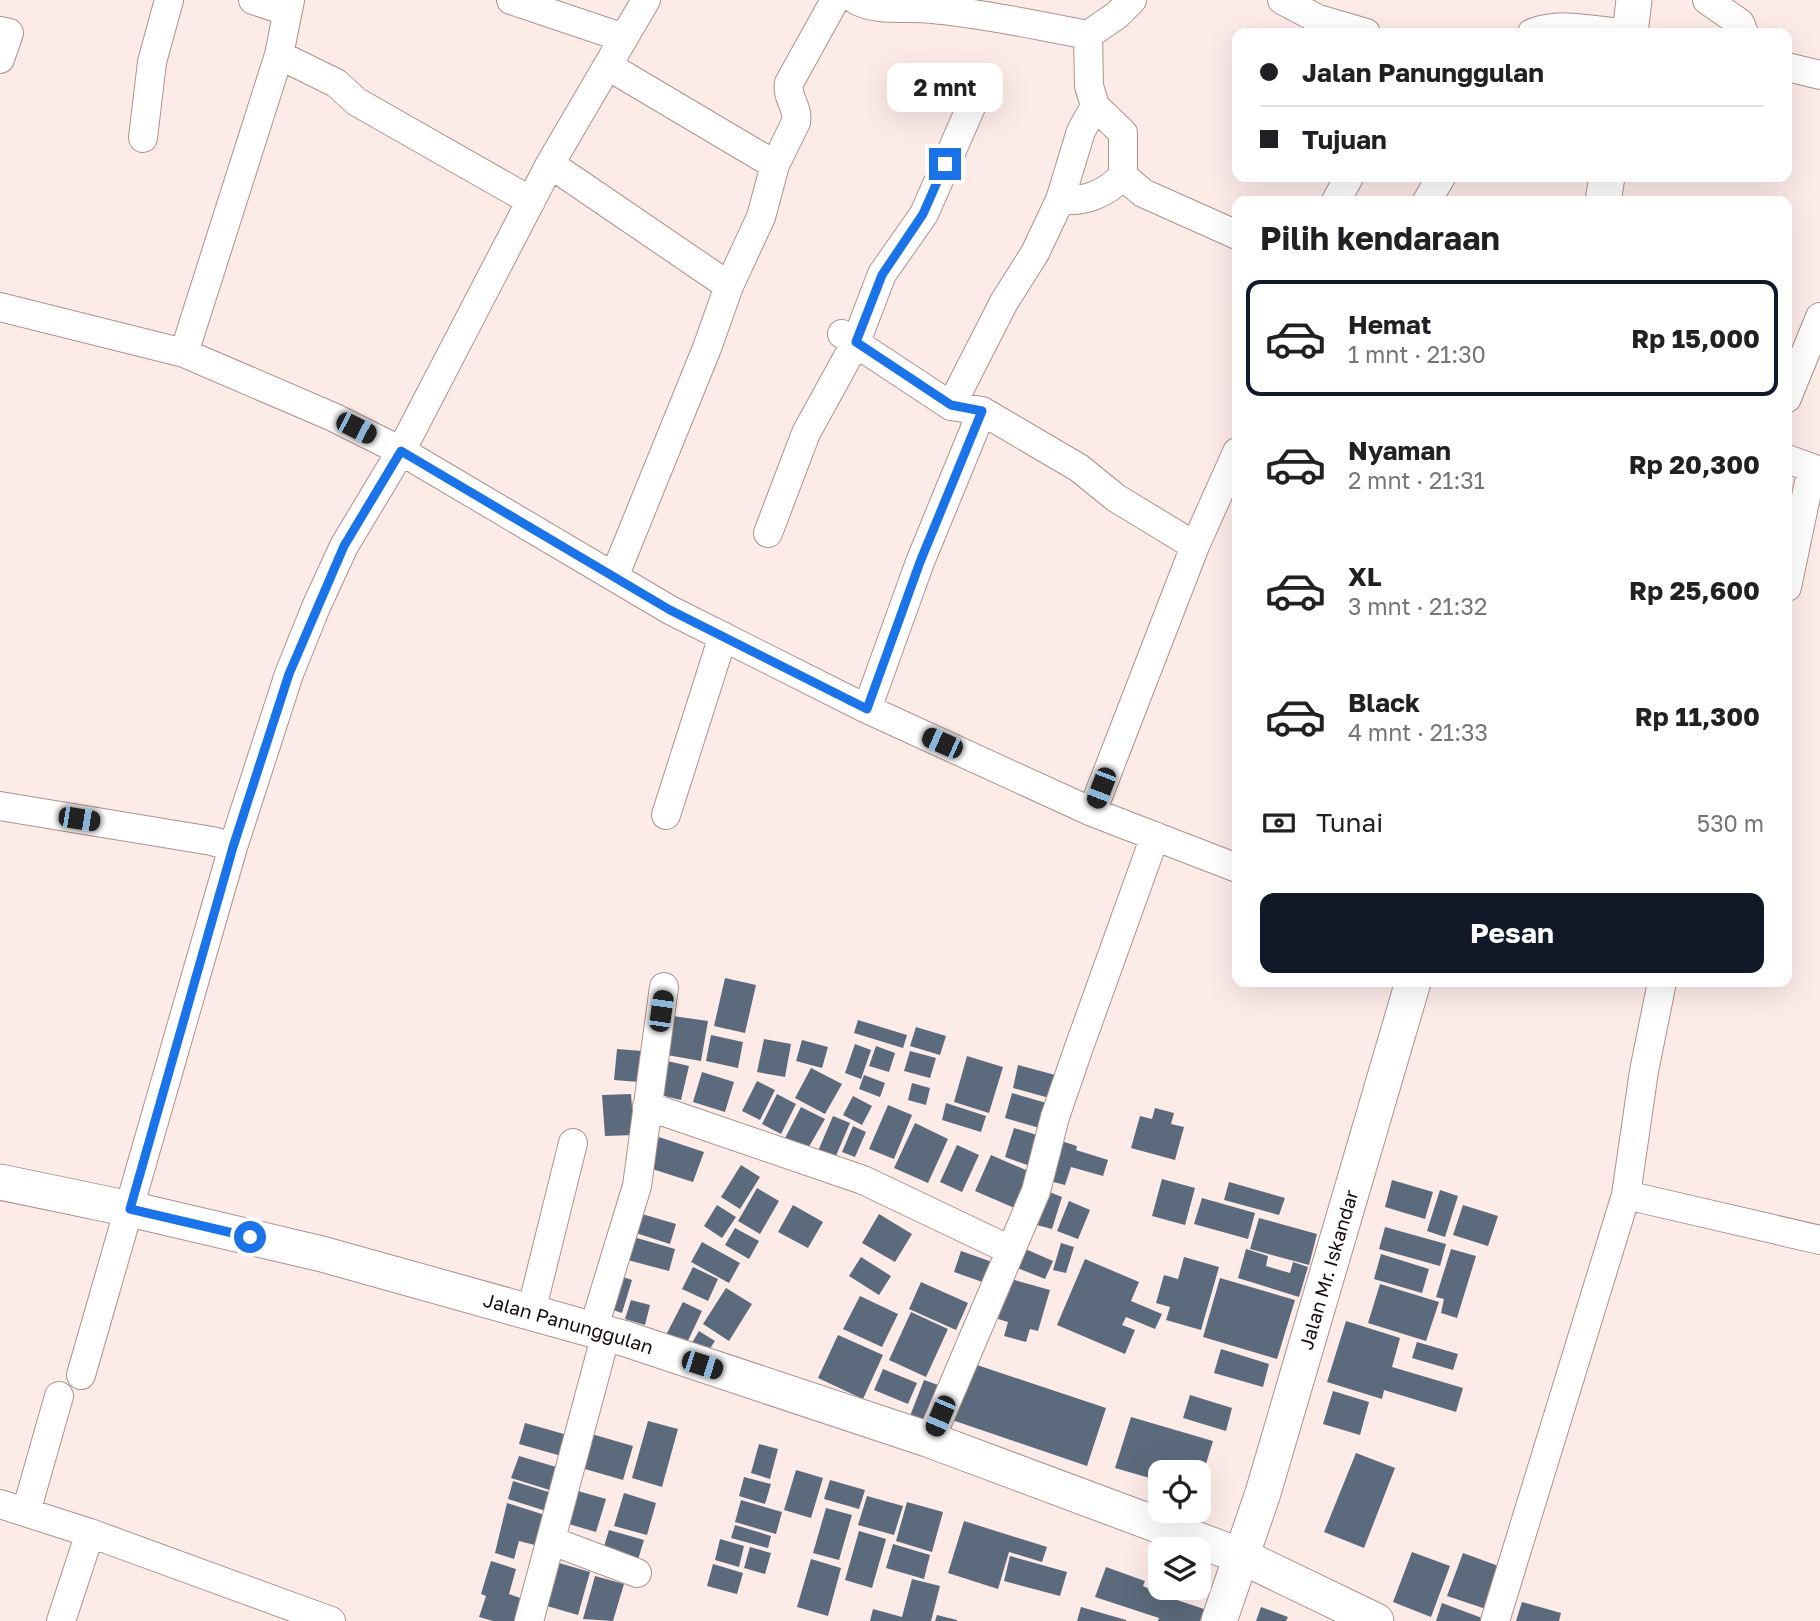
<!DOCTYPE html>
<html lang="id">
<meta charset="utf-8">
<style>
body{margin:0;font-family:"Golos Text",sans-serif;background:#f2f2f2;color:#202124;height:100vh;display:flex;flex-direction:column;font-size:26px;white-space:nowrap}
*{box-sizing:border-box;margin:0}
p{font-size:23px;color:#757577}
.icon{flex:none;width:38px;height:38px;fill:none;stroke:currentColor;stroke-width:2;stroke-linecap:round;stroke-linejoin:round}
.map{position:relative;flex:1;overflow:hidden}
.side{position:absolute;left:1232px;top:196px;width:560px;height:791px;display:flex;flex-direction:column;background:#fff;border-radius:14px;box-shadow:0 7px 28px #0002}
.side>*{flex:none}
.top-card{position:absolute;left:1232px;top:28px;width:560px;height:154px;border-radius:14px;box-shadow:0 7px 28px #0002;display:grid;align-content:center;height:154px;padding:0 28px;background:#fff}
.buttons{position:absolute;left:1148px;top:1460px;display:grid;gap:14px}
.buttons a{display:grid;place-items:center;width:63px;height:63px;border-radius:14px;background:#fff;box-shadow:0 7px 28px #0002;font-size:35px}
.end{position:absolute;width:32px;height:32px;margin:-16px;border:9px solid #1a73e8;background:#fff;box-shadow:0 0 0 4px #fff}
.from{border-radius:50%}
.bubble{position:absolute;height:49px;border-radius:14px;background:#fff;box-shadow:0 7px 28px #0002;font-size:23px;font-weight:700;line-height:49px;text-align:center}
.car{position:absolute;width:21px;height:42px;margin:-21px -10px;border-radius:9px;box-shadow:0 0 5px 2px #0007;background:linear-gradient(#222 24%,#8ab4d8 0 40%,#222 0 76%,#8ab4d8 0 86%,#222 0)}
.top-card b{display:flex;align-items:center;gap:24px;height:66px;font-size:26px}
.top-card b+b{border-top:2px solid #e0e0e0}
.top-card i{width:18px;height:18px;background:#202124}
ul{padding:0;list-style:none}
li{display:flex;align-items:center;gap:21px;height:116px;margin:0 14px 10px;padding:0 14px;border:4px solid transparent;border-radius:14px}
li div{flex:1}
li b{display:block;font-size:26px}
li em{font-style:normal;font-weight:700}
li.current{border-color:#111827}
li>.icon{width:63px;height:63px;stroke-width:1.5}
h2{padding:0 28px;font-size:32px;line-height:84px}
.pay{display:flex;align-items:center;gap:18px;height:77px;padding:0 28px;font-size:26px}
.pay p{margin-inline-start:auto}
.cta{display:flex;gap:14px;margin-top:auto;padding:14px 28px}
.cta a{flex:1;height:80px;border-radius:14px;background:#111827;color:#fff;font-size:28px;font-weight:700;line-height:80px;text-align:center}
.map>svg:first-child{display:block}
.building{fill:#5b6a7c}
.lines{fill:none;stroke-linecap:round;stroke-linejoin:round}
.minor-casing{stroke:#ad918d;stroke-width:30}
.major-casing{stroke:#ad918d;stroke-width:37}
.minor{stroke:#fff;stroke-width:28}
.major{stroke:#fff;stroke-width:35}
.route{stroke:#1a73e8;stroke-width:9}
.labels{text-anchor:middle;stroke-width:5;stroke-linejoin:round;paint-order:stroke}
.street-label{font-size:19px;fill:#140a09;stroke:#fff}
</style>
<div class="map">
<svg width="1820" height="1621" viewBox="0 0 1820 1621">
<rect width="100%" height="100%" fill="#fdebe8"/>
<path class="building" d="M725,978L756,985L745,1033L714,1026Z
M673,1016L708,1021L701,1061L667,1055Z
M858,1020L907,1035L903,1048L854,1033Z
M916,1027L946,1036L940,1055L910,1046Z
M711,1035L743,1042L738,1068L706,1061Z
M764,1039L791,1044L785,1077L757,1072Z
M802,1040L828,1047L822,1068L796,1061Z
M855,1044L871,1050L861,1079L845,1073Z
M876,1046L895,1053L889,1072L869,1066Z
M617,1049L642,1051L639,1082L614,1080Z
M910,1051L936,1058L930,1078L904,1071Z
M967,1056L1003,1067L989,1113L954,1102Z
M663,1060L689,1066L681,1100L656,1094Z
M1018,1065L1059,1076L1053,1099L1013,1088Z
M811,1068L842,1084L825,1114L795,1098Z
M702,1072L734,1082L725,1112L693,1102Z
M864,1075L885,1083L880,1097L859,1089Z
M757,1081L775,1090L760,1120L742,1111Z
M912,1083L930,1088L926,1105L908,1100Z
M1012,1093L1050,1104L1043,1129L1005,1118Z
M631,1094L634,1135L605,1136L602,1095Z
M777,1094L796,1104L781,1134L762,1124Z
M853,1096L872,1106L862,1125L843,1115Z
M946,1103L986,1116L981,1132L942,1120Z
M888,1105L912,1115L894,1159L869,1149Z
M801,1107L825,1119L803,1157L780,1148Z
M1155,1108L1174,1113L1171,1124L1184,1127L1175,1160L1131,1148L1140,1116L1152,1119Z
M833,1116L850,1123L832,1165L815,1158Z
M915,1123L948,1139L928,1183L894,1168Z
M853,1126L866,1132L855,1157L842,1152Z
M1014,1128L1040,1136L1030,1166L1005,1157Z
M659,1137L704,1152L693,1182L649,1168Z
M1058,1140L1077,1146L1076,1150L1108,1160L1103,1176L1071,1167L1065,1185L1046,1180Z
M957,1145L979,1155L962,1192L940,1182Z
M991,1155L1035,1174L1019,1210L975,1191Z
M741,1165L760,1177L740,1209L721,1197Z
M1162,1179L1195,1188L1185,1225L1152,1216Z
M1392,1180L1433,1192L1425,1219L1385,1207Z
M1229,1182L1285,1198L1279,1215L1224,1200Z
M757,1188L779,1201L760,1234L738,1221Z
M1044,1190L1062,1197L1052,1229L1033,1224Z
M1440,1190L1458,1196L1445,1237L1427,1231Z
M1202,1198L1255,1213L1248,1239L1194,1224Z
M1069,1201L1090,1210L1078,1239L1057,1231Z
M717,1205L736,1217L722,1238L704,1226Z
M793,1205L823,1222L808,1248L778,1232Z
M1463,1205L1498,1216L1488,1246L1453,1235Z
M642,1214L676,1224L670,1244L636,1233Z
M879,1214L912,1234L895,1262L862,1243Z
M1259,1218L1317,1234L1309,1265L1250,1249Z
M1385,1227L1446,1244L1440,1266L1379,1249Z
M735,1228L759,1241L749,1259L725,1245Z
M630,1236L675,1249L669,1271L624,1259Z
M702,1242L740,1263L729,1283L691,1262Z
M1061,1243L1074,1247L1066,1273L1053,1270Z
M1023,1248L1053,1261L1045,1279L1015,1267Z
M1246,1249L1268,1256L1266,1266L1290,1273L1293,1262L1308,1267L1299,1297L1238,1278Z
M1451,1249L1476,1256L1457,1318L1441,1313L1444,1299L1436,1297Z
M961,1251L995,1263L988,1284L954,1272Z
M1381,1254L1429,1269L1422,1293L1374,1279Z
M861,1257L891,1276L879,1295L849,1276Z
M1184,1257L1219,1267L1201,1330L1166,1320L1170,1307L1156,1303L1164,1275L1178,1279Z
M1085,1259L1139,1282L1131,1301L1162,1314L1155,1329L1126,1317L1122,1325L1135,1330L1125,1354L1057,1325Z
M693,1267L718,1279L708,1301L682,1289Z
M614,1274L632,1280L622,1313L604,1307Z
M1220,1278L1295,1300L1277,1359L1203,1337Z
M1011,1279L1050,1290L1038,1331L1030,1329L1026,1342L1004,1336L1008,1322L998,1319Z
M921,1282L968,1303L956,1330L909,1309Z
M1380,1284L1439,1302L1426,1341L1368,1323Z
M726,1288L752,1304L729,1341L703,1324Z
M860,1296L898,1314L882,1347L843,1329Z
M631,1300L650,1305L645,1325L625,1319Z
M683,1302L702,1311L686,1345L666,1335Z
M911,1312L948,1329L926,1377L889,1360Z
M1346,1321L1400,1338L1392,1367L1463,1388L1456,1412L1384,1390L1382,1399L1327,1382Z
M699,1331L715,1341L705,1356L690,1346Z
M838,1335L883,1355L863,1399L818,1378Z
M1417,1342L1458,1354L1453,1370L1412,1358Z
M1221,1349L1269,1364L1263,1387L1214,1373Z
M971,1363L1106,1408L1087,1466L952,1420Z
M883,1369L917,1383L908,1404L874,1390Z
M924,1380L941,1386L928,1423L910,1416Z
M1333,1391L1369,1402L1360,1435L1323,1424Z
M1190,1395L1232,1408L1226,1431L1183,1418Z
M1131,1417L1213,1441L1199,1487V1472H1160V1481L1115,1468Z
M648,1421L678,1429L662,1487L632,1478Z
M525,1423L571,1436L565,1457L519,1444Z
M588,1433L633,1446L623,1480L578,1467Z
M759,1444L778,1449L770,1479L751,1473Z
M1356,1453L1395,1468L1364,1548L1324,1532Z
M519,1456L563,1469L556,1492L511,1478Z
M796,1470L823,1478L811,1518L784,1510Z
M744,1477L771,1484L765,1504L739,1496Z
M830,1480L865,1490L859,1509L824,1499Z
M513,1481L555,1494L549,1512L508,1499Z
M571,1489L606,1499L596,1532L562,1522Z
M624,1493L656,1503L647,1535L614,1526Z
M867,1496L903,1506L894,1535L858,1525Z
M741,1500L782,1512L776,1534L735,1522Z
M907,1502L943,1512L932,1552L896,1541Z
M507,1503L548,1516L539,1546L519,1541L514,1559L495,1553Z
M826,1508L852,1515L839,1560L813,1553Z
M964,1521L1047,1547L1042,1562L1009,1552L998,1589L948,1573Z
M735,1525L771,1536L768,1548L731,1538Z
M609,1530L644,1540L636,1566L601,1556Z
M859,1531L886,1539L872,1588L845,1580Z
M720,1539L744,1546L739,1567L715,1560Z
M893,1544L930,1555L924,1579L886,1568Z
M750,1547L771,1553L765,1574L744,1568Z
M1412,1552L1450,1566L1431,1617L1393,1602Z
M1463,1553L1504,1568L1489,1610L1447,1596Z
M1010,1556L1067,1572L1060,1596L1004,1581Z
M811,1559L841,1568L828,1616L797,1607Z
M491,1561L516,1569L509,1594L529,1601L524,1621H493L479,1617L486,1596L481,1594Z
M559,1563L590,1572L578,1615L547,1606Z
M713,1564L743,1573L737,1594L707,1586Z
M1106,1567L1145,1581L1143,1586L1165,1596L1204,1609L1200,1621H1158L1159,1618L1095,1597Z
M595,1576L624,1584L613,1621L583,1619Z
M912,1579L940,1586L931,1621H870L873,1609L902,1617Z
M1522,1602L1561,1613L1559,1621H1516Z
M1442,1603L1482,1618L1481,1621H1436Z
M1081,1607L1126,1620V1621H1077Z
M1261,1607L1288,1617L1286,1621H1256Z
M937,1615L957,1620V1621H935Z"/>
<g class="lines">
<defs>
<path id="minor" d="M253,0L286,11
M511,0L624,38
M856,0C877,12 909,6 932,9C984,14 1036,25 1088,35L1117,15L1132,0
M1282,0L1318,19L1366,33
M1707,0L1740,23L1744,33
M0,31L9,33L0,59
M1532,33C1560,22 1590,30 1619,33
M1088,35L1089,86L1093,99L1095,106L1123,133V176L1143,193L1237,235
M279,55L336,83L357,102L531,201
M608,66L775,165
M1787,67L1820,75
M143,138L152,62L169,0
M550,164L729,286
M1060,200C1086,202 1105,194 1123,176
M1336,201L1349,177
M1427,201L1441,177
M0,307L184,353L333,417L401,451L670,610L867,709L1092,812L1237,868
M842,334L951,406L982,411L1079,468L1116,498L1195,546
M184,353L279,55L290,0
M1787,398L1820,317
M951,406L1004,302L1035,253L1060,200L1081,131L1095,106
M1787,459L1820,471
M768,533L806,433L856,342L882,274L924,214L978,91
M614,577L707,348L729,286L761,217L775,165L796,122C799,108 786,97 789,83L835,0
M1787,587L1812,468
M867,709L920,562L982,411
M0,806L212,841L233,847
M1092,812L1195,546L1237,452
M666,815L723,636
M647,1106L863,1180L1010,1250
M1626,1195L1820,1240
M531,1312L573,1143
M593,1330L637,1186L664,987
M81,1375L233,847L289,674L316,607L344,546L401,451L550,164L646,0
M930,1440L1036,1191L1055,1117L1078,1050L1155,836
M0,1504L90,1533L331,1621
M26,1512L59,1396
M552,1541L637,1573
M61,1621L90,1533
M529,1621L606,1334
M1495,1621L1626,1195L1644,1071L1662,982"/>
<g id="major">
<path d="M1630,33L1634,0"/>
<path d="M1603,201L1607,177"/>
<path id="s1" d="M0,1182L130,1209L322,1254L626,1339L930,1440L1241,1556L1376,1621"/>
<path id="s2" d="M1219,1621L1263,1493L1413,982"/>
</g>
</defs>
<use href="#minor" class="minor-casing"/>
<use href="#major" class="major-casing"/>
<use href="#minor" class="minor"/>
<use href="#major" class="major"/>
</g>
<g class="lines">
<path class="route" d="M250,1237L130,1209L233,847L289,674L344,546L401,451L670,610L867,709L920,562L982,411L951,405L856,342L882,275L923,214L945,164"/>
</g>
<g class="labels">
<g class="street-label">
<text dy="7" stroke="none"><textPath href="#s2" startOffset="368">Jalan Mr. Iskandar</textPath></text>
<text dy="7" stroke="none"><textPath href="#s1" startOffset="586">Jalan Panunggulan</textPath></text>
</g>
</g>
</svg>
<div class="buttons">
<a><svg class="icon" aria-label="locate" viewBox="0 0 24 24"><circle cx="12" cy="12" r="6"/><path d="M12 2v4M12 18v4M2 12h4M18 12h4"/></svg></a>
<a><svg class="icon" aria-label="layers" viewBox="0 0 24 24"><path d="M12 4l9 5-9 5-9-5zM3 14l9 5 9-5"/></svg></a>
</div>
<i class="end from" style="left:250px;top:1237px"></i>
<i class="end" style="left:945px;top:164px"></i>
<div class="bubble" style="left:887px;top:63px;width:116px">2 mnt</div>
<i class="car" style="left:356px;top:428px;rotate:117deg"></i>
<i class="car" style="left:942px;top:743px;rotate:294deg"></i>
<i class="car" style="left:1101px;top:788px;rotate:201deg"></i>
<i class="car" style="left:79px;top:819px;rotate:99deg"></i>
<i class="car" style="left:661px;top:1011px;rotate:8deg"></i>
<i class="car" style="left:702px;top:1365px;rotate:108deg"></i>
<i class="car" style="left:940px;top:1416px;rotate:203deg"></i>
<div class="top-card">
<b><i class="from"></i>Jalan Panunggulan</b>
<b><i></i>Tujuan</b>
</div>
<section class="side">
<h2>Pilih kendaraan</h2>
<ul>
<li class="current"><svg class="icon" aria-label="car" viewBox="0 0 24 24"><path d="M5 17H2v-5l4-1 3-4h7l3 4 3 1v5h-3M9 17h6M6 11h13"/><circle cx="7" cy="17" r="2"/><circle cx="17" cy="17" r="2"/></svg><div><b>Hemat</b><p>1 mnt · 21:30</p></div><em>Rp 15,000</em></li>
<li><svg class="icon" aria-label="car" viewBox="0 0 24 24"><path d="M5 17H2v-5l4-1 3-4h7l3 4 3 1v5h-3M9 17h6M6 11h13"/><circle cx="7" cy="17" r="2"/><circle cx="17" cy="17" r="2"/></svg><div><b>Nyaman</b><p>2 mnt · 21:31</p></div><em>Rp 20,300</em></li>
<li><svg class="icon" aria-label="car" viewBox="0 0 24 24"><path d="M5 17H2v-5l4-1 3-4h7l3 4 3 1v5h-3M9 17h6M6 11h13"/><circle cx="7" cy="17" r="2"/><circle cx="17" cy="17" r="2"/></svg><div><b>XL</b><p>3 mnt · 21:32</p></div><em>Rp 25,600</em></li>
<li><svg class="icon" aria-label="car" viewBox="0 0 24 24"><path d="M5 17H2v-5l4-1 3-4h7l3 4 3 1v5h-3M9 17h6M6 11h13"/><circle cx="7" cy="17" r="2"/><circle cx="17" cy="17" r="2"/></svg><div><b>Black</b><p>4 mnt · 21:33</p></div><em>Rp 11,300</em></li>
</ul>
<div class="pay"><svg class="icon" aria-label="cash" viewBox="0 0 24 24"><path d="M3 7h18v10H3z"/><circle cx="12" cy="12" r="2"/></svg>Tunai<p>530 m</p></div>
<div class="cta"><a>Pesan</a></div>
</section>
</div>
